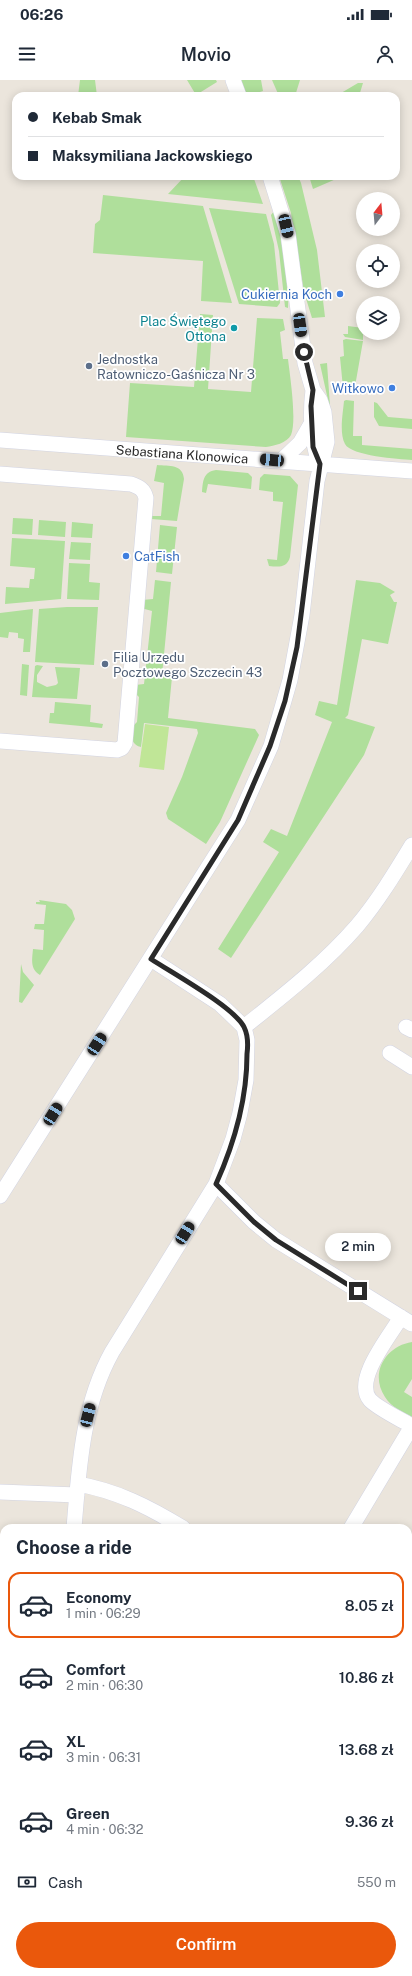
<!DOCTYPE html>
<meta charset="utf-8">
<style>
body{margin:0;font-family:"Public Sans",sans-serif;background:#f2f2f3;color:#1f2937;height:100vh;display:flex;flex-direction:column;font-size:15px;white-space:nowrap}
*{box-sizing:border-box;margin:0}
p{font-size:13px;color:#747a83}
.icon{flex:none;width:22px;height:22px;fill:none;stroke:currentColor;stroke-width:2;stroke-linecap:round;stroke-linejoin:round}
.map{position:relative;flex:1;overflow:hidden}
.details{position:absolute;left:0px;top:1444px;width:412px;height:452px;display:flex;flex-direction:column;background:#fff;border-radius:12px 12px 0 0;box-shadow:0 2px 10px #0003}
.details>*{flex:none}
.banner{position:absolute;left:12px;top:12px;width:388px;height:88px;border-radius:12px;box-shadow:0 2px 10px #0003;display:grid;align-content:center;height:88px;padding:0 16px;background:#fff}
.needle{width:26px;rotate:16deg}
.fabs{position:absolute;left:356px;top:112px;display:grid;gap:8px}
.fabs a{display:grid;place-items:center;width:44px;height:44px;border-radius:50%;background:#fff;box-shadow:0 2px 10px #0003;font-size:20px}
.end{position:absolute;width:18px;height:18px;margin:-9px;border:5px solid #2a2a2a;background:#fff;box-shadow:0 0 0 2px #fff}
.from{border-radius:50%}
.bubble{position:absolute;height:28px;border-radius:14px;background:#fff;box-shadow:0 2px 10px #0003;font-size:13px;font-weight:600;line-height:28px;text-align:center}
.car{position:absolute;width:12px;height:24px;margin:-12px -6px;border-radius:5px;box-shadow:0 0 3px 1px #0007;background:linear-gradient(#222 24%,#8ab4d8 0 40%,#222 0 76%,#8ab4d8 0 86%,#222 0)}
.banner b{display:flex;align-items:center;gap:14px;height:38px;font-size:15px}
.banner b+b{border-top:1px solid #e0e1e3}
.banner i{width:10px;height:10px;background:#1f2937}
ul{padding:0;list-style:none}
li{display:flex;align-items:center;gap:12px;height:66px;margin:0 8px 6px;padding:0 8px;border:2px solid transparent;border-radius:12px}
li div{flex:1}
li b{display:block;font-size:15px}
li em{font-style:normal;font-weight:600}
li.current{border-color:#ea580c}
li>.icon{width:36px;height:36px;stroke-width:1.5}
h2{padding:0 16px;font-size:18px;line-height:48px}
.pay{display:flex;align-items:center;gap:10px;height:44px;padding:0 16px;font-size:15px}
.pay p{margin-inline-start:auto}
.primary-button{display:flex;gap:8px;margin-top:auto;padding:8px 16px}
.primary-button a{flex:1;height:46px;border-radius:24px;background:#ea580c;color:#fff;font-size:16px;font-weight:600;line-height:46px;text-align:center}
.status{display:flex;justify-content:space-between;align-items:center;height:28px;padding:0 20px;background:#fff;direction:ltr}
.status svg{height:11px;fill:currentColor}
header{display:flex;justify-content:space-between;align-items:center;height:52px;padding:0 16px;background:#fff;font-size:18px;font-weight:600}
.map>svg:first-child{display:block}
.green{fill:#afdf9b}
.pitch{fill:#c0e697}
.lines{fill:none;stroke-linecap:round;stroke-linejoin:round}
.minor-casing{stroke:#d2d4e2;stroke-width:16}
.minor{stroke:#fff;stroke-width:15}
.route{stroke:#2a2a2a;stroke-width:5}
.shop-dot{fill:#3f7fe0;stroke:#fff;stroke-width:1.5}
.culture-dot{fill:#0f9aa8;stroke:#fff;stroke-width:1.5}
.service-dot{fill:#5c6f8a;stroke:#fff;stroke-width:1.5}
.labels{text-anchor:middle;stroke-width:3.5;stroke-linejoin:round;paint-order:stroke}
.shop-label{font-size:13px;fill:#366cbe;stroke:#fff;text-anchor:end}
.culture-label{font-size:13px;fill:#0d838f;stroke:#fff;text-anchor:end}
.service-label{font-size:13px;fill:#4e5e75;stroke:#fff;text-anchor:start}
.street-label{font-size:13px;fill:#2a2a2a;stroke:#fff}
</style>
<div class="status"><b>06:26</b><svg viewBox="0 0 49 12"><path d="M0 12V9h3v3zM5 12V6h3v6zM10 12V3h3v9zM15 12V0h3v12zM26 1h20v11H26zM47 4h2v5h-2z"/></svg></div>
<header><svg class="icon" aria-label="menu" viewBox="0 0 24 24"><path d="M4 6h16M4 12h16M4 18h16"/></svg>Movio<svg class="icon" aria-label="person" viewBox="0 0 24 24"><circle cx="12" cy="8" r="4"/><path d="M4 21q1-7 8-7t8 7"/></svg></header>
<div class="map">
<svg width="412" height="1896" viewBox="0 0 412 1896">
<rect width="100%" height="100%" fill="#ebe5dc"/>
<path class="green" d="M80,0H95L97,16H78Z
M187,0H216L217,2L196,15Z
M241,0H261L263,11L247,16Z
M272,0H300L295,16H279Z
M358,3H363L359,16H336Z
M185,96H253L263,124L168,114Z
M279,96H298L301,103L317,170L325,237L312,238L304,212L291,133Z
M309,96H343L313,109Z
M103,115L203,126L232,223L201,221L203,181L93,173L95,144L100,140Z
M209,128L266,134L274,164L280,223L277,227L239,224Z
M274,131C283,162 290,196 288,228L285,227L279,171L271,135Z
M200,234L213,235L208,309L251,312L257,238L283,239L285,250L280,252L283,279H288C290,296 297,340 291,355C287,363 274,366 266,367L126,357L130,303L194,307Z
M348,246L363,248V260L345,257L343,254H348Z
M346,259L363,261L354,312H349L343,308L340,277L344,276L343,260Z
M327,283L330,326V329L320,284Z
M346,320L354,321L353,356H362V365L412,369V380C399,379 351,376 345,364C339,353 343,333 344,321Z
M374,322L377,323L388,337L412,339V349L379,346L374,337Z
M157,385C169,386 183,384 184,399L177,441L151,439L152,436H161L164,403L154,401Z
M216,390L248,393L252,397L251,409L208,404L206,413L202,412C203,401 203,392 216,390Z
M264,394L290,396L298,405L290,477C287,488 279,487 269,486L267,479L277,480L283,422L273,421V412L259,410L260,398Z
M13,438L33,439L32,455L12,454Z
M39,440L66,442L65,457L38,455Z
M72,442L93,444L92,458L71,457Z
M160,445L177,447L172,494L156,492Z
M12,458L65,461L61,519L5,524L6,507L29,508L30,499H34L35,488L10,486Z
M71,462L91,463L90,480L69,479Z
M69,483L90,484L89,502L100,503L99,520L67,519Z
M155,500L171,502L162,595L172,597L168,638L255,649L259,655L220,742L206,764L168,739L166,733L182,697L198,653L197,649L144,643L141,667C130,664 132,656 132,647L137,642L139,617L134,612L135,605L144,604L152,531L141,528L142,520L153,519Z
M356,500L380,503L395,512L390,515L394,522H397L388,564L362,559L348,635L345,638L375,647L364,675L231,878L218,869L279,772L263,762L271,749L287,756L332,642L315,635L319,621L337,625Z
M67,527H98L94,585L35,582L39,529Z
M33,529L30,572H23L24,559L18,558V553L9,552L8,558L0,557V533Z
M22,584L29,585L27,616L20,615Z
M37,585L43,586L37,595V602L47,607L56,605L58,603L55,587L80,588L77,619L32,617L35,586Z
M55,622L91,625L90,642L103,644L102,648L49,643L50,633H54Z
M39,820L66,824L72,830L75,839L40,895C30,889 32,880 33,869L43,870L44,850L34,849L35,844H44L46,825L36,824V822H40Z
M21,884L23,892L34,905L22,923L19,922Z
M412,1262V1299L404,1312L412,1317V1337C403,1332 391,1327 385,1317C369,1293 386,1266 412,1262Z
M412,1513V1896H201L205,1892H408V1520Z"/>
<path class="pitch" d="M145,644L169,647L164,690L139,687Z"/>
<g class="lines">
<defs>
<path id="minor" d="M233,0L239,16
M313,310C310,335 310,360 320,384
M0,360L412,391
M281,381L300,363L311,344
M0,394L131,404C139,407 144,409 146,418L125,663L122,668L117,670L0,661
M244,947C284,915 324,884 357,846C378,821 395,793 412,765
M406,947L412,950
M390,973L412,987
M216,1104L254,1142L276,1160L412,1244
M0,1116L238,740L271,666L290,600L302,535L317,401L327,362L324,332L320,320L313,310L305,283L288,154L270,96
M78,1404C117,1411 149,1427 183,1448
M0,1412L77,1415
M74,1448C79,1388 82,1326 112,1272L216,1104L233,1059L240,1033L246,1000L247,960L244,947L220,924L151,879
M351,1448L412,1346C400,1339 379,1329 370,1320C353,1300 390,1256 401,1237
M113,1896L115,1892"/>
</defs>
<use href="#minor" class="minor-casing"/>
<use href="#minor" class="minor"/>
</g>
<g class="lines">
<path class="route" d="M304,272L313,310L311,326L313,367L320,384L297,567L285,621L270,666L238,740L151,879C172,893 234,927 244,947C248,955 248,966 247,974C247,1019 234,1064 216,1104L254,1142L276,1160L358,1211"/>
</g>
<g class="shop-dot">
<circle cx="340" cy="214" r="4"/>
<circle cx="392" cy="308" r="4"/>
<circle cx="126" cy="476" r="4"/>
</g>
<circle class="culture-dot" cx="234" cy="248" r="4"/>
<g class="service-dot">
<circle cx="89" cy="286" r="4"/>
<circle cx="105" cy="584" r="4"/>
</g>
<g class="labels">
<g class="shop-label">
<text x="332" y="219">Cukiernia Koch</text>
<text x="384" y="313">Witkowo</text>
<text x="134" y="481" text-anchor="start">CatFish</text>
</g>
<g class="culture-label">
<text x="226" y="246">Plac Świętego<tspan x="226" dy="15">Ottona</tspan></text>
</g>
<g class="service-label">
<text x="97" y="284">Jednostka<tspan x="97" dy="15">Ratowniczo-Gaśnicza Nr 3</tspan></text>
<text x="113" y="582">Filia Urzędu<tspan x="113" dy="15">Pocztowego Szczecin 43</tspan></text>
</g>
<g class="street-label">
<text transform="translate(182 374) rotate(4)" y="5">Sebastiana Klonowica</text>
</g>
</g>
</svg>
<div class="fabs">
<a><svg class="needle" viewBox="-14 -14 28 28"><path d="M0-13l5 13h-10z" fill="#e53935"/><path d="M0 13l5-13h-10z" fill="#747a83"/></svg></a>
<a><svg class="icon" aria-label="locate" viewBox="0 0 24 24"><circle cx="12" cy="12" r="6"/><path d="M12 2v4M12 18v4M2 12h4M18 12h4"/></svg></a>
<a><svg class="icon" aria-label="layers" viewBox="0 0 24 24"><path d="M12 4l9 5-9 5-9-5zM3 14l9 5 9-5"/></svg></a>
</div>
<i class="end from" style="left:304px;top:272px"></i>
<i class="end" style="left:358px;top:1211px"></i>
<div class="bubble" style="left:325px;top:1153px;width:66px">2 min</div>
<i class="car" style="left:286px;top:146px;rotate:167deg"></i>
<i class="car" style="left:300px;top:245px;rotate:172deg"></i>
<i class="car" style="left:272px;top:380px;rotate:275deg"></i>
<i class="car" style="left:97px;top:964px;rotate:33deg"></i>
<i class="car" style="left:53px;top:1034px;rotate:32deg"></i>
<i class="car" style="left:185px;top:1153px;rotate:32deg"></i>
<i class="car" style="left:88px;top:1335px;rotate:14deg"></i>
<div class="banner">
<b><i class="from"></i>Kebab Smak</b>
<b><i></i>Maksymiliana Jackowskiego</b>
</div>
<section class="details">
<h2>Choose a ride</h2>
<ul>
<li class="current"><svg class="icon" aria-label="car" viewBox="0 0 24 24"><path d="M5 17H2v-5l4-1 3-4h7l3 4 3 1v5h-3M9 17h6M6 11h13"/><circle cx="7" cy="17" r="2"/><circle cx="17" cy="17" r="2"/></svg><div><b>Economy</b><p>1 min · 06:29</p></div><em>8.05 zł</em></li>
<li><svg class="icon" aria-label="car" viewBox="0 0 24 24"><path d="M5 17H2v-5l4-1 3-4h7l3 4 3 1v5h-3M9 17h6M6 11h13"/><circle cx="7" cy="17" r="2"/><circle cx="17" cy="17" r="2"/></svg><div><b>Comfort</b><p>2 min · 06:30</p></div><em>10.86 zł</em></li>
<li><svg class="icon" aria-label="car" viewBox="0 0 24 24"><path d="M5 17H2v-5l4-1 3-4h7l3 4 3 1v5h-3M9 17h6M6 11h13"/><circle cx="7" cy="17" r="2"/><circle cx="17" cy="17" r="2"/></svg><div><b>XL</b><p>3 min · 06:31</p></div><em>13.68 zł</em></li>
<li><svg class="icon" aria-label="car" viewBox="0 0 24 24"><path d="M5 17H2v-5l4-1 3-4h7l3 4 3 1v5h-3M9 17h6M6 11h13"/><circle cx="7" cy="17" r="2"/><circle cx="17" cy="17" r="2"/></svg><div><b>Green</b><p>4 min · 06:32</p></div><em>9.36 zł</em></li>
</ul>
<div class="pay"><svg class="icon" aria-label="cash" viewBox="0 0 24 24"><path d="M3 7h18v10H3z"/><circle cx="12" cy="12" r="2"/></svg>Cash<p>550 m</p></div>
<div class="primary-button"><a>Confirm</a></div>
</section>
</div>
